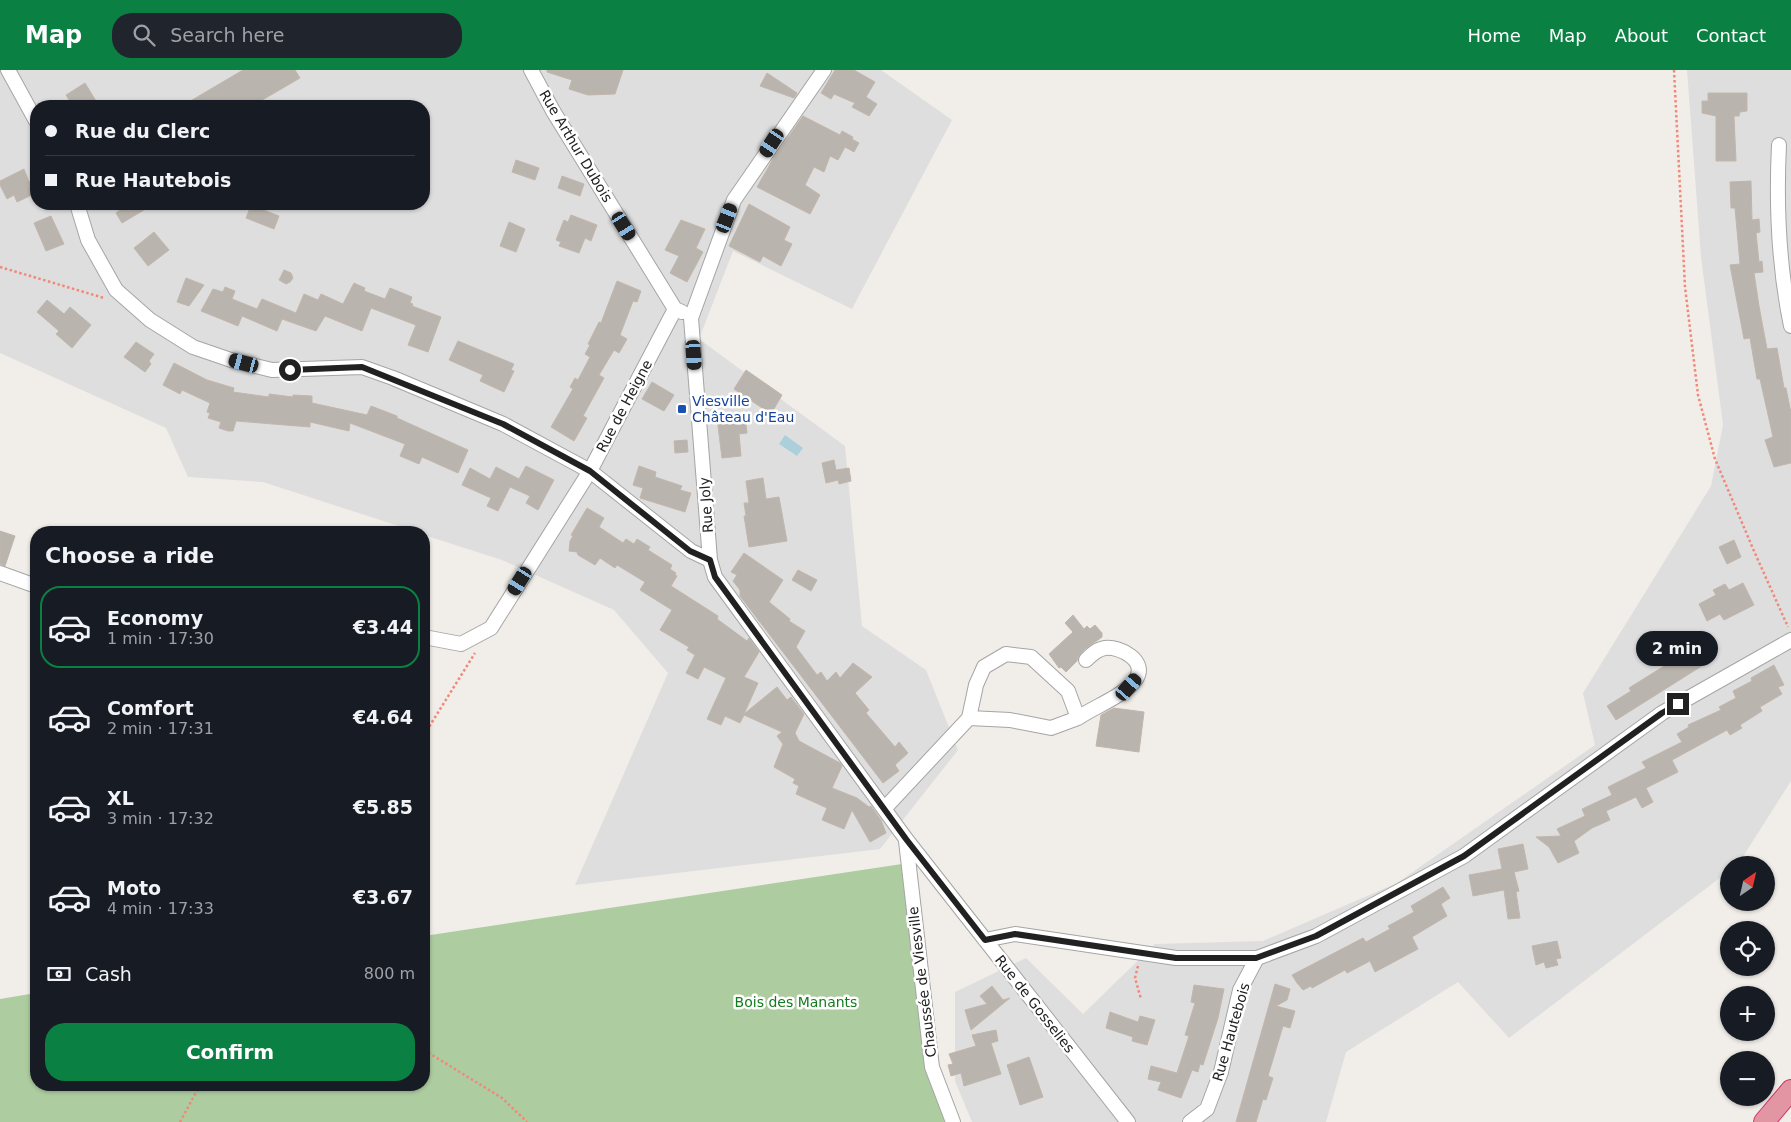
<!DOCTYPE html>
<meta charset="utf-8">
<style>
body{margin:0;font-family:"DejaVu Sans",sans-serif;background:#20242c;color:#f1f3f6;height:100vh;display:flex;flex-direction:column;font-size:19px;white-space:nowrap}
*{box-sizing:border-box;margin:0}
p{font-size:16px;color:#9ea1a6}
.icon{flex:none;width:28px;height:28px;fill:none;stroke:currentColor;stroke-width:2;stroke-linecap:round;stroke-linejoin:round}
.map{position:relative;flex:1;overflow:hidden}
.panel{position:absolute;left:30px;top:456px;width:400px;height:565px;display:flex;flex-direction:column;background:#171b24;border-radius:20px;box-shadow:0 1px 4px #0004}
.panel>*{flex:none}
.top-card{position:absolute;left:30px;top:30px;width:400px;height:110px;border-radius:20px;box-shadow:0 1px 4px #0004;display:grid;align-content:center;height:110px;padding:0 15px;background:#171b24}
.needle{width:32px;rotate:34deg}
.fabs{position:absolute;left:1720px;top:786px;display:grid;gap:10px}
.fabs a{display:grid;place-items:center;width:55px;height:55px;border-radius:50%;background:#171b24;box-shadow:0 1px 4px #0004;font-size:25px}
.end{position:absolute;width:22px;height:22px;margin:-11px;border:6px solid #212121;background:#fff;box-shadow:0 0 0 2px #fff}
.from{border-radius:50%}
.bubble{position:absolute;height:35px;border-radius:18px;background:#171b24;box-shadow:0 1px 4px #0004;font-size:16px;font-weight:600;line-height:35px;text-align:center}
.car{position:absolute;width:15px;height:30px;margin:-15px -8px;border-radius:6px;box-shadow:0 0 4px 1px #0007;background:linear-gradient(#222 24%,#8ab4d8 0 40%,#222 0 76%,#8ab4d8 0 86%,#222 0)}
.top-card b{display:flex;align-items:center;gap:18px;height:48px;font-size:19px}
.top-card b+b{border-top:1px solid #363941}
.top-card i{width:12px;height:12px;background:#f1f3f6}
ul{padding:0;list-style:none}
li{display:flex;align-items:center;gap:15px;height:82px;margin:0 10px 8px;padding:0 5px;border:2px solid transparent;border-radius:20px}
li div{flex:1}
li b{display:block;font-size:19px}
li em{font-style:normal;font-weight:600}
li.on{border-color:#0b8043}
li>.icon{width:45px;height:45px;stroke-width:1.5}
h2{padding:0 15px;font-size:22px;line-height:60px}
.pay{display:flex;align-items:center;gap:12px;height:55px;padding:0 15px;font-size:19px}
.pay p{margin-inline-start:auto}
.primary-button{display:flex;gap:10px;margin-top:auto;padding:10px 15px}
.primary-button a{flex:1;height:58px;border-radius:20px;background:#0b8043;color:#fff;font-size:20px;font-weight:600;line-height:58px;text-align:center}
header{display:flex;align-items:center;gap:30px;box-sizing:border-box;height:70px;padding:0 25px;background:#0b8043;color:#fff}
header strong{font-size:24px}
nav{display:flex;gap:28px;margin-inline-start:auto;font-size:18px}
.search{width:350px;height:45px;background:#20242c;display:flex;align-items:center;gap:12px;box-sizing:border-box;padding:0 18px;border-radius:20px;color:#9ea1a6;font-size:19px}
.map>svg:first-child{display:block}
.residential{fill:#dfdede;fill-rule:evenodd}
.forest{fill:#adcda0}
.water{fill:#acd0db}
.building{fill:#bab4ae;stroke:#c2b6ac}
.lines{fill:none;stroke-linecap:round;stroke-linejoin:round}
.minor-casing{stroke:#a5a5a5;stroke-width:16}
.highway-casing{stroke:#d03467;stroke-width:22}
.path{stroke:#f18879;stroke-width:2.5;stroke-dasharray:2.5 2.5;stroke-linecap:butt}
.minor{stroke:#fff;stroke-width:14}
.highway{stroke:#e296a3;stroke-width:20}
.route{stroke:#212121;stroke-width:6}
.transit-dot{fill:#1a4fb4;stroke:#fff;stroke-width:2}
.labels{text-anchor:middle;stroke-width:5;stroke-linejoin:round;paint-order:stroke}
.street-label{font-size:14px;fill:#212121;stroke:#fff}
.transit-label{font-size:14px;fill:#164399;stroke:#fff;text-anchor:start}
.park-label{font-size:14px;fill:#147b1e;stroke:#fff}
</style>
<header>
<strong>Map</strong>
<div class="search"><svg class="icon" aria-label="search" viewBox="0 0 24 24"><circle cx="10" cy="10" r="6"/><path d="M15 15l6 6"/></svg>Search here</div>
<nav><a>Home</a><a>Map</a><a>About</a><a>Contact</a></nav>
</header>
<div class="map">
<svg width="1791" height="1052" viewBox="0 0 1791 1052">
<rect width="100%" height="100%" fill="#f1eee9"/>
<path class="residential" d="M0,0H881L952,50L852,239L733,181L699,269L845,376L862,556L926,600L958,680L880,779L575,815L668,603L614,540L502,490L424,465V462H417L263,412L188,407L166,358L0,283ZM36,36H424V134H36Z
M1687,0H1791V711L1739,793L1729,795V801L1509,968L1458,912L1346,982L1326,1052H972L955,1011V922L1026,888L1083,944L1155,874L1263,871L1397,813L1595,675L1583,623L1711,416L1723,355L1701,187Z"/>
<path class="forest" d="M902,794L925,990L945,1052H0V929L36,923V1015H424V866Z"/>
<path class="water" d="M785,365L803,378L797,386L779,374Z"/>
<path class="building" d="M243,0H295L300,8L252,36H182Z
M547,0H623L615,24L588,25L569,19L572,10L547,2Z
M835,0H854L875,12L866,27L877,34L869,46L852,37L855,33L834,24L831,29L821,23Z
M767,3L797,23L794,28L760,16Z
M85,13L99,36H73L66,25Z
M1708,23H1747V41L1740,42L1739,46H1734L1736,91H1716V46L1702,43V31H1708Z
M803,46L840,65L842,61L853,67L852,69L859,73L854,82L845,77L838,90L830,86L824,102L814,97L805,115L820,125L810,144L757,117L773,89Z
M516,90L539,98L535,110L512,102Z
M24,99L29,112L36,108V123L17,132L14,125L7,129L0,115V111Z
M562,106L584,114L580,126L558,118Z
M1751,111L1752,150L1759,149L1760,162L1756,163L1759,192L1762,191L1763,202L1754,203L1759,236L1767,279L1777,278L1784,318H1786L1791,343V393L1774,397L1765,370L1773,367L1760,309H1757L1750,268L1744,269L1730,195L1740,194L1735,138H1731L1730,112Z
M116,134H154L122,153L116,143L120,140Z
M749,134L790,157L784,170L792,174L781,196L763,186L760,192L729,176Z
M251,135L279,146L274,159L246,148Z
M571,145L597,155L591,171L585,168L579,183L559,176L561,172L556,170L564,150L568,152Z
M51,146L64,174L46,181L34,153Z
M681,150L705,159L696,178L703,182L687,212L670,203L679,186L665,180Z
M509,152L525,159L516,182L500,176Z
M154,162L169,180L148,196L134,178Z
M284,200L291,203L293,208L290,212L286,214L279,210Z
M186,208L204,215L189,236L177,232Z
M617,211L641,221L637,232L633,231L620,265L627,269L619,283L614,280L599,305L604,308L583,346L587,348L574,371L551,357L573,319L570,317L575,308L578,310L590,287L585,284L590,275L588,274L599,252L601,253Z
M354,213L365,218L364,221L385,229L390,218L412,227L410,233L413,234L412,236L441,247L428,282L408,275L416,255L371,238L362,261L325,246L316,261L282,249L277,261L242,246L238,256L201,241L213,219L223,222L225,217L235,221L232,229L257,239L262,229L296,243L304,224L318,230L321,224L343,234Z
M47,230L64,244L70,237L91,255L72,278L56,264L59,261L37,242Z
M458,271L514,294L511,300L514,301L504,322L480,311L483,305L449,290Z
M136,272L154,284L149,291L151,294L145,302L124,287Z
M174,293L207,310L234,318L233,322L269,327V324L293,327V325L312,326V333L367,345L371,336L397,346V348L468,380L458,403L422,387L419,394L400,386L405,374L350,353L349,361L310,352V357L236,351L233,361H228L219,358L221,352L208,348L210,343L207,342L210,333L182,320L180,324L163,315Z
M746,300L782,325L771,344L734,319Z
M652,312L674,325L664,341L642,329Z
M745,345L747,363L739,364L741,386L722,388L717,348Z
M687,370L688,382L675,383L674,371Z
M834,390L836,400L849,398L851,411L839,414L838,410L826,413L822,393Z
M526,396L554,410L538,440L526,433L530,426L510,417L498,441L487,436L491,428L462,415L470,398L490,409L496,397L519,409Z
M639,396L656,402L655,407L682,416L680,420L691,423L685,442L640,428L643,418L633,415Z
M763,408L766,429L779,427L787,471L749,477L744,446H746L744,433H749L746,411Z
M587,438L604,448L599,457L623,473L626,469L634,474L637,469L650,477L648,480L672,495L670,499L676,503L675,505L677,506L671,516L718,546L717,549L747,571L749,568L759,582L744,607L758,613L744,644L777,617L787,630L791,627L804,644L795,663L799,671L840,693L842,696L832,718L857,728L869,737L871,736L881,750L886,763L870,772L852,740L844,759L822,750L827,738L796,724L799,716L793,713L795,709L774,697L783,674L777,666L782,662L744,645L740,653L725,646L721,655L707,649L726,608L704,597L698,609L686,603L695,585L687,580L689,577L660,560L672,540L640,520L645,512L617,495L615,498L600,488L595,495L578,485L577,482L569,481L570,471L573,466L571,465Z
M0,461L15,466L5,496L0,494Z
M1734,470L1741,487L1727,494L1719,477Z
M744,483L783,510L769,532L790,549L789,551L805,561L796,577L817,605L821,602L827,611L836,602L840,608L853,593L872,607L855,623L869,640L866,643L895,677L899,672L908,683L895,695L899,701L883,713L740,526V520L733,511L737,505L731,502Z
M798,500L817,510L811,521L792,510Z
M1743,513L1754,535L1724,550L1720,544L1707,551L1699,534L1716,525L1713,520L1725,514L1729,520Z
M1073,545L1084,559L1087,556L1090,559L1095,555L1102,563V567L1084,580L1078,587L1077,591L1066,602L1061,597L1059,598L1049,584L1073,562L1065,553Z
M1698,575L1708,592L1616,650L1607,636L1631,621L1629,618Z
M1774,595L1784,615L1778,617L1782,624L1760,637L1762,641L1740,655L1742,658L1730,665L1727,660L1672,690L1678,702L1646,718L1653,732L1642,738L1636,727L1606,741L1610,750L1592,758L1574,771L1579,783L1558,793L1549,777L1536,767L1561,766L1557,759L1585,746L1582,739L1612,725L1608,717L1646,698L1642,692L1682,672L1677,664L1689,657L1688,655L1721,640L1719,637L1736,628L1733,621L1752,611L1751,608Z
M1114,638L1144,642L1139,682L1096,676L1101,645Z
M1523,774L1528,799L1514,802L1519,821L1516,822L1520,848L1508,849L1504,820L1473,826L1469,805L1502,799L1498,779Z
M1443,817L1450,828L1441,834L1447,846L1412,867L1418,879L1375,902L1370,891L1347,903L1345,900L1312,918L1311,916L1303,920L1297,913L1292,905L1363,868L1366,872L1390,859L1388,856L1414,842L1411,836Z
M1557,871L1561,888L1556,889L1558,895L1546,898L1544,892L1536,895L1532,876Z
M1275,914L1290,919L1287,930L1276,936L1295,941L1290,958L1283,956L1268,1006L1273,1008L1266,1030L1263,1029L1256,1052H1236Z
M1194,915L1224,919L1218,948L1203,995L1200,994L1198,1002L1192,1000L1181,1028L1158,1020L1161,1012L1148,1009L1151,996L1177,1003L1189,966L1185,965L1195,933L1191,932Z
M992,916L1003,930L1010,928L971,960L965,940L987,934L980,926Z
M1110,942L1138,952L1140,946L1155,950L1147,975L1132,971L1133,967L1106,958Z
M996,960L998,971L991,973L1001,1004L964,1016L961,1003L951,1006L948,995L953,994L949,984L976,976L972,965Z
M1029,987L1043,1027L1020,1035L1007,995Z"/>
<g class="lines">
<defs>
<path id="minor" d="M8,0L36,51
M531,0L553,41L675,239L682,242
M824,0L734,130L691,248L710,490L715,507L906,769L1128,1052
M1779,75C1776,135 1779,198 1791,256
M77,134L88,170L116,220L150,250L193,277L231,290L272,300L362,297L393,308L503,354L590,401L691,481L710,490
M0,503L36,516
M424,567L461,574L491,558L590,401L675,239
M1078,648C1095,636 1123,627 1136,609C1148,591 1120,576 1105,578C1097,579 1091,585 1086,590
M884,739L969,648L1010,650L1051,658L1078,648L1068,621L1031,587L1006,584L984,597L976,615L969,648
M906,771L932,997L953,1052
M985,870L1015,864L1176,888H1257L1316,866L1464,786L1662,643L1791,570
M1190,1052L1207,1039L1221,1002L1240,920L1257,888"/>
<path id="highway" d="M1764,1052L1791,1020"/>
</defs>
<use href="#minor" class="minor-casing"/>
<use href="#highway" class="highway-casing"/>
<path class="path" d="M1674,0L1685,217L1698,325L1715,389L1754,481L1788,557
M0,197L104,228
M424,665L475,583
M1138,896L1135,908L1141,929
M424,980L502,1028L527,1052
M180,1052L200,1015"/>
<use href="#minor" class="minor"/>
<use href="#highway" class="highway"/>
</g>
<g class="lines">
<path class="route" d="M290,300L362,297L503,354L590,401L690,481L710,490L715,507L906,769L985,870L1015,864L1176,888H1256L1316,866L1464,786L1662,643L1678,634"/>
</g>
<rect class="transit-dot" x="677" y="334" width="10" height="10" rx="2.5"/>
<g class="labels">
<g class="street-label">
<text transform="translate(576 76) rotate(59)" y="5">Rue Arthur Dubois</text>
<text transform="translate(624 336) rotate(-62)" y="5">Rue de Heigne</text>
<text transform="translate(706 435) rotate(-94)" y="5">Rue Joly</text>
<text transform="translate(922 912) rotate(-97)" y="5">Chaussée de Viesville</text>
<text transform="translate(1035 934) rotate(52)" y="5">Rue de Gosselies</text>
<text transform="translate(1231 962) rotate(-74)" y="5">Rue Hautebois</text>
</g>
<g class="transit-label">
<text x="692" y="336">Viesville<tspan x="692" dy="16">Château d'Eau</tspan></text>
</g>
<g class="park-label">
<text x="796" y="937">Bois des Manants</text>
</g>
</g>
</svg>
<div class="fabs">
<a><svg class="needle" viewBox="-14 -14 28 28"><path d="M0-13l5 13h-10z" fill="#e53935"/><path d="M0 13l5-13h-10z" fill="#9ea1a6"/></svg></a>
<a><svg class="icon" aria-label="locate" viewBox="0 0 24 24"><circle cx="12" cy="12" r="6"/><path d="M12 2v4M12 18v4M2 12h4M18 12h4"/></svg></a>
<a>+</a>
<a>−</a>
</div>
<i class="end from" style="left:290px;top:300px"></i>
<i class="end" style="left:1678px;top:634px"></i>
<div class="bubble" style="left:1636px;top:561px;width:82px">2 min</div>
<i class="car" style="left:772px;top:73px;rotate:213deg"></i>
<i class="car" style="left:727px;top:148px;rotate:21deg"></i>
<i class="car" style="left:624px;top:156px;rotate:148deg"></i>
<i class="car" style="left:694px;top:285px;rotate:176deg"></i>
<i class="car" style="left:244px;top:293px;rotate:285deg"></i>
<i class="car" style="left:520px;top:511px;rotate:212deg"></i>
<i class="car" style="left:1129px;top:617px;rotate:41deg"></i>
<div class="top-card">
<b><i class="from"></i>Rue du Clerc</b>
<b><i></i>Rue Hautebois</b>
</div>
<section class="panel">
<h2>Choose a ride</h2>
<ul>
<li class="on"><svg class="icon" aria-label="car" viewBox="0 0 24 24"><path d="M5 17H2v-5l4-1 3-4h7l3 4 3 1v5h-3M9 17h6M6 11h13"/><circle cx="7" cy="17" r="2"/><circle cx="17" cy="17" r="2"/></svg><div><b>Economy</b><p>1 min · 17:30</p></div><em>€3.44</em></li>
<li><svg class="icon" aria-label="car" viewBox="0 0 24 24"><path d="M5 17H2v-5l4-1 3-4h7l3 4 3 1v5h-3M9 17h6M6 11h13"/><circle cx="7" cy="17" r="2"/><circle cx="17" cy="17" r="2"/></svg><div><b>Comfort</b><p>2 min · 17:31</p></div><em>€4.64</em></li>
<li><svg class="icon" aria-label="car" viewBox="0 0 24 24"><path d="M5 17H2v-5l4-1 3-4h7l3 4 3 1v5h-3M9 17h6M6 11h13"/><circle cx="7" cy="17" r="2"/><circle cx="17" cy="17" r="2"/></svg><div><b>XL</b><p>3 min · 17:32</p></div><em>€5.85</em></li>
<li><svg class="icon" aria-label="car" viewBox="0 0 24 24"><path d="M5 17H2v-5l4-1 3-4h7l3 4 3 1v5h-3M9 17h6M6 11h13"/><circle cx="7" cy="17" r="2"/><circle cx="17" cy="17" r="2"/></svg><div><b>Moto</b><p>4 min · 17:33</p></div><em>€3.67</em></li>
</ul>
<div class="pay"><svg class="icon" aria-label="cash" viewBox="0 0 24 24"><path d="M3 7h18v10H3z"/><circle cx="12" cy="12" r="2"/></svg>Cash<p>800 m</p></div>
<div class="primary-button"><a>Confirm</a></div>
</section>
</div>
